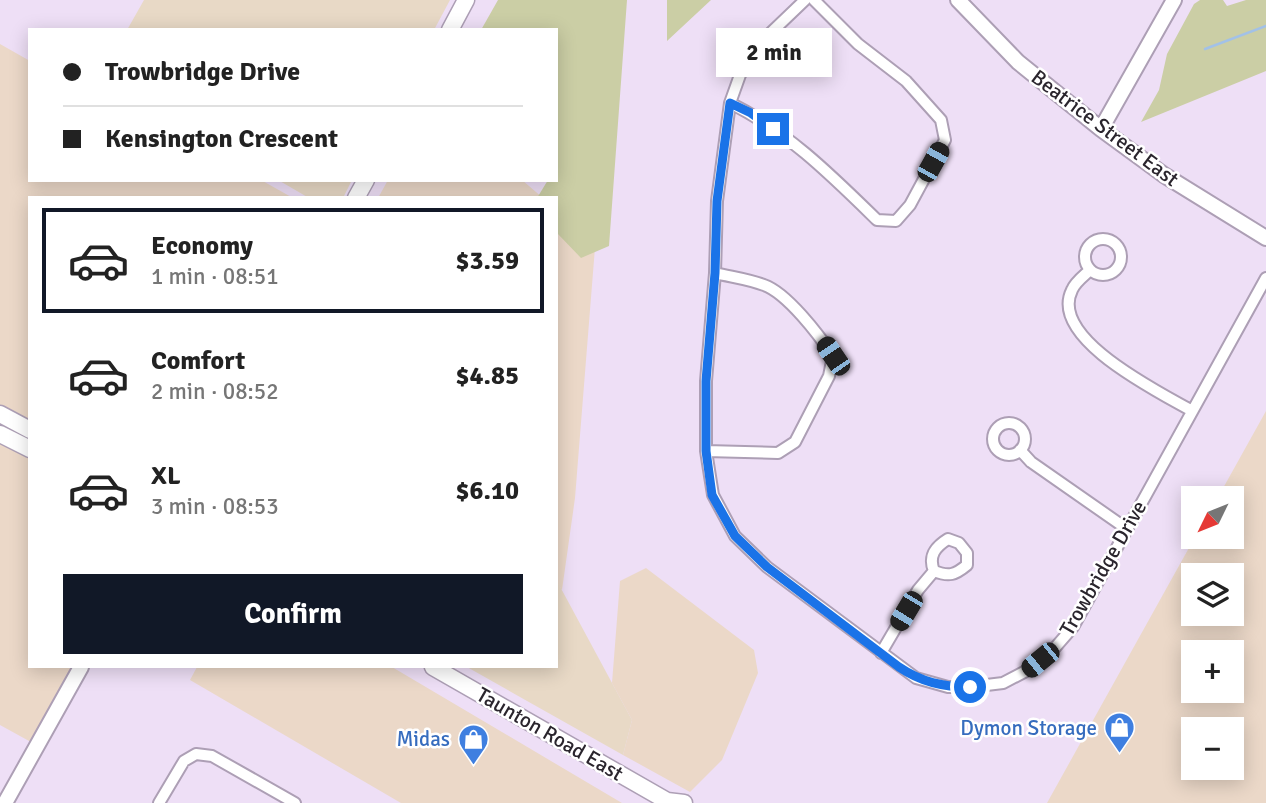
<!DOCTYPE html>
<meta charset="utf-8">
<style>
body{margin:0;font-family:Signika,sans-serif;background:#f2f2f2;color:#222;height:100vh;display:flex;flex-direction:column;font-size:26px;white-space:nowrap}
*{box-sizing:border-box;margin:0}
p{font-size:23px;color:#767676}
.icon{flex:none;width:38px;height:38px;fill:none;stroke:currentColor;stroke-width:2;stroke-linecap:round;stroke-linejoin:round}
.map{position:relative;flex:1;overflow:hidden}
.panel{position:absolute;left:28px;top:196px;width:530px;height:472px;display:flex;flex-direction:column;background:#fff;border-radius:0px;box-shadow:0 4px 18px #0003}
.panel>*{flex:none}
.banner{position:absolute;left:28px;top:28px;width:530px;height:154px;border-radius:0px;box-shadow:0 4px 18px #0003;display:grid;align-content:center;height:154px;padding:0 35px;background:#fff}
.needle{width:46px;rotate:227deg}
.buttons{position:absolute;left:1181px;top:486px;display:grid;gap:14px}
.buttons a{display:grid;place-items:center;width:63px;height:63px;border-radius:0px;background:#fff;box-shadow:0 4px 18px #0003;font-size:35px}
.end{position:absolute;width:32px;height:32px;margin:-16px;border:9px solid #1a73e8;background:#fff;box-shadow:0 0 0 4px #fff}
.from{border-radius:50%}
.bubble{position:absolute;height:49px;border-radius:0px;background:#fff;box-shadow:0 4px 18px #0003;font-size:23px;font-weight:700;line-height:49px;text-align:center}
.car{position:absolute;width:21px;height:42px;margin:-21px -10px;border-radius:9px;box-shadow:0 0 5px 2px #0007;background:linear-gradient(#222 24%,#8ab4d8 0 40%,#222 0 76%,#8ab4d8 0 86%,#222 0)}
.banner b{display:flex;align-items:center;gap:24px;height:66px;font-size:26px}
.banner b+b{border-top:2px solid #e0e0e0}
.banner i{width:18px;height:18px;background:#222}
ul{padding:12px 0 0;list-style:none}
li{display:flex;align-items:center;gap:21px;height:105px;margin:0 14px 10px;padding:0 21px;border:4px solid transparent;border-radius:0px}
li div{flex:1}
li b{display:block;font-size:26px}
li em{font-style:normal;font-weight:700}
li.current{border-color:#111827}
li>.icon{width:63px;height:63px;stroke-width:1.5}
.primary-button{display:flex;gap:14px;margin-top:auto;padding:14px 35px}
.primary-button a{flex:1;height:80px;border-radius:0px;background:#111827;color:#fff;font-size:28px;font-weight:700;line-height:80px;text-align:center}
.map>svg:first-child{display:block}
.commercial{fill:#ebd8c8;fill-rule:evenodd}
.industrial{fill:#e8d9c6}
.green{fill:#cbcea5}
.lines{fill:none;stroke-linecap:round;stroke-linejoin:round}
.stream{stroke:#a2c1e7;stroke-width:2.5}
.minor-casing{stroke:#ad9fb5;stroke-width:14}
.tertiary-casing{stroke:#ad9fb5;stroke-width:18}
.secondary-casing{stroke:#ad9fb5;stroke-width:19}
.minor{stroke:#fff;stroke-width:10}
.tertiary{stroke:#fff;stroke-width:14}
.secondary{stroke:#fff;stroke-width:16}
.route{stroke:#1a73e8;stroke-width:9}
.labels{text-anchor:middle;stroke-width:5;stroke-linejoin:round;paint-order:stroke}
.street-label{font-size:21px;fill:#2a252d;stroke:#fff}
.shop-label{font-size:21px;fill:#366cbe;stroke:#fff;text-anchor:end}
</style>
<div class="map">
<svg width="1266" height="803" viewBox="0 0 1266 803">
<rect width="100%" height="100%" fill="#eedff6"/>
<path class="commercial" d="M0,44L30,61V180H261L293,198H30V667H83L40,747L0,725Z
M388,180H522L543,198H378Z
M556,207L596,235L575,498L562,590L556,581Z
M1266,411V803H1047L1195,537H1232V499H1217ZM1194,576H1232V614H1194ZM1194,653H1232V691H1194ZM1194,730H1232V768H1194Z
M646,568L754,650L758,673L722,760L690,792L623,755L632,720L612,683L620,581Z
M197,667H392L622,803H401L190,680Z"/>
<path class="industrial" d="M144,0H450L434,30H127Z
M278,180H352L343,198H309Z
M557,581L632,720L623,755L467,667H556Z"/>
<path class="green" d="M498,0H627L609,246L581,258L557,233L556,198H537L548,180H556V30H481Z
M667,0H711L667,41Z
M1200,0H1223L1227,6L1246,0H1266V71L1141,122L1159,90L1167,54L1194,4Z"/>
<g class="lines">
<path class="stream" d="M1205,49L1266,26"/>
<defs>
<path id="minor" d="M805,0L758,45L740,75L730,103L717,201L715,273L706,381V451L713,495L735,536L767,567L916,678L948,687H970L1003,683L1028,670L1053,650L1073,627L1266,278
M730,103C787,131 832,176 877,220L896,221L910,205L945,140L941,120L906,81L858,44L814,0
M1085 257a18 18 0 1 1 36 0a18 18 0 1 1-36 0Z
M1090,270C1085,275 1075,282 1072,290C1048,338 1159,392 1192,411
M993 439a16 16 0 1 1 32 0a16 16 0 1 1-32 0Z
M1020,450L1031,462L1127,529
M706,451L778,453L795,442L829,376L833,356C819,335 787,293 764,285C748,279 731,277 715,273
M948,539L959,543L967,553V565C955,575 949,577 934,571C928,556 935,547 948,539Z
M881,653L918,590L934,571
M159,803L184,761L196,754L212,756L295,803"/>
<path id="tertiary" d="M958,0L1018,62L1101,129L1164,175L1266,238
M1101,129L1174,0
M5,803L81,667"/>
<path id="secondary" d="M450,30L466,0
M356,198L366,180
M0,414L30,430
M0,434L30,449
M433,667L667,801L684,803"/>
</defs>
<use href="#minor" class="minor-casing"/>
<use href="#tertiary" class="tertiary-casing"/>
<use href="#secondary" class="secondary-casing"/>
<use href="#minor" class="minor"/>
<use href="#tertiary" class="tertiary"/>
<use href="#secondary" class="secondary"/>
</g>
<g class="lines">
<path class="route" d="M773,129L751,113L730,103L717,201L715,273L706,381V451L712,495L735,536L767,567L899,667C921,682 943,687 970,687"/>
</g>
<defs>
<symbol id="shop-pin" viewBox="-11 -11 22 30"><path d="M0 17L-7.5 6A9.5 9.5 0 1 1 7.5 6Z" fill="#3f7fe0" stroke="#fff"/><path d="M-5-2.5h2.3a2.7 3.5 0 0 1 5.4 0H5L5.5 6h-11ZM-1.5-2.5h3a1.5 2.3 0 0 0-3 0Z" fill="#fff"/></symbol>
</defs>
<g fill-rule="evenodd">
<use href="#shop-pin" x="1102" y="710" width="35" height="47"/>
<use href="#shop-pin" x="456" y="722" width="35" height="47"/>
</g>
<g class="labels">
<g class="street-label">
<text transform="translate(1105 128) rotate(37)" y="7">Beatrice Street East</text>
<text transform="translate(1103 568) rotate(-60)" y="7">Trowbridge Drive</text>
<text transform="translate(550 734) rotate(30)" y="7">Taunton Road East</text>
</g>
<g class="shop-label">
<text x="1097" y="735">Dymon Storage</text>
<text x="450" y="746">Midas</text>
</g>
</g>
</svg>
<div class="buttons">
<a><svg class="needle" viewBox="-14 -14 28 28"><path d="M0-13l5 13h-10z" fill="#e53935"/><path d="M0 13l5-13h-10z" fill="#767676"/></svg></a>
<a><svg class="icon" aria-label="layers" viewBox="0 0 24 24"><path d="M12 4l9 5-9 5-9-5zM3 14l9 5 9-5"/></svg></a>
<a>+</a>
<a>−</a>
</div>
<i class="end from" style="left:970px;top:687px"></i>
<i class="end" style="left:773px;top:129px"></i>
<div class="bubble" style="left:716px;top:28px;width:116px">2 min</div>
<i class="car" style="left:933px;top:162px;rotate:29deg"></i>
<i class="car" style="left:833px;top:356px;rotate:326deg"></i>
<i class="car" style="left:906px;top:611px;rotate:211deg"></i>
<i class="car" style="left:1040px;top:660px;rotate:231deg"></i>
<div class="banner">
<b><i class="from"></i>Trowbridge Drive</b>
<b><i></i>Kensington Crescent</b>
</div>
<section class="panel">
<ul>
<li class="current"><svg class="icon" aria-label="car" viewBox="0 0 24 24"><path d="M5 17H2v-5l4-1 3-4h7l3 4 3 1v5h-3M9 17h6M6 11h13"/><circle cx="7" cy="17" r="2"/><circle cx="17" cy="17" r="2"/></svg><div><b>Economy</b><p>1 min · 08:51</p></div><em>$3.59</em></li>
<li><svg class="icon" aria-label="car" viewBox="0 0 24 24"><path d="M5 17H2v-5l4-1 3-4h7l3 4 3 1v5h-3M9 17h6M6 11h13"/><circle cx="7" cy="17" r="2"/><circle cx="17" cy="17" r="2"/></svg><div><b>Comfort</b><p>2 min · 08:52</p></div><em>$4.85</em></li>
<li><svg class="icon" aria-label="car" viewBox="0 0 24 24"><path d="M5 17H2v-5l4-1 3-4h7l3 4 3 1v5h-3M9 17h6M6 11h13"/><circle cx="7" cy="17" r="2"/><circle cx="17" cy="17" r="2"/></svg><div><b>XL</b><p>3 min · 08:53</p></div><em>$6.10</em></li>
</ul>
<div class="primary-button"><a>Confirm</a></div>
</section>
</div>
